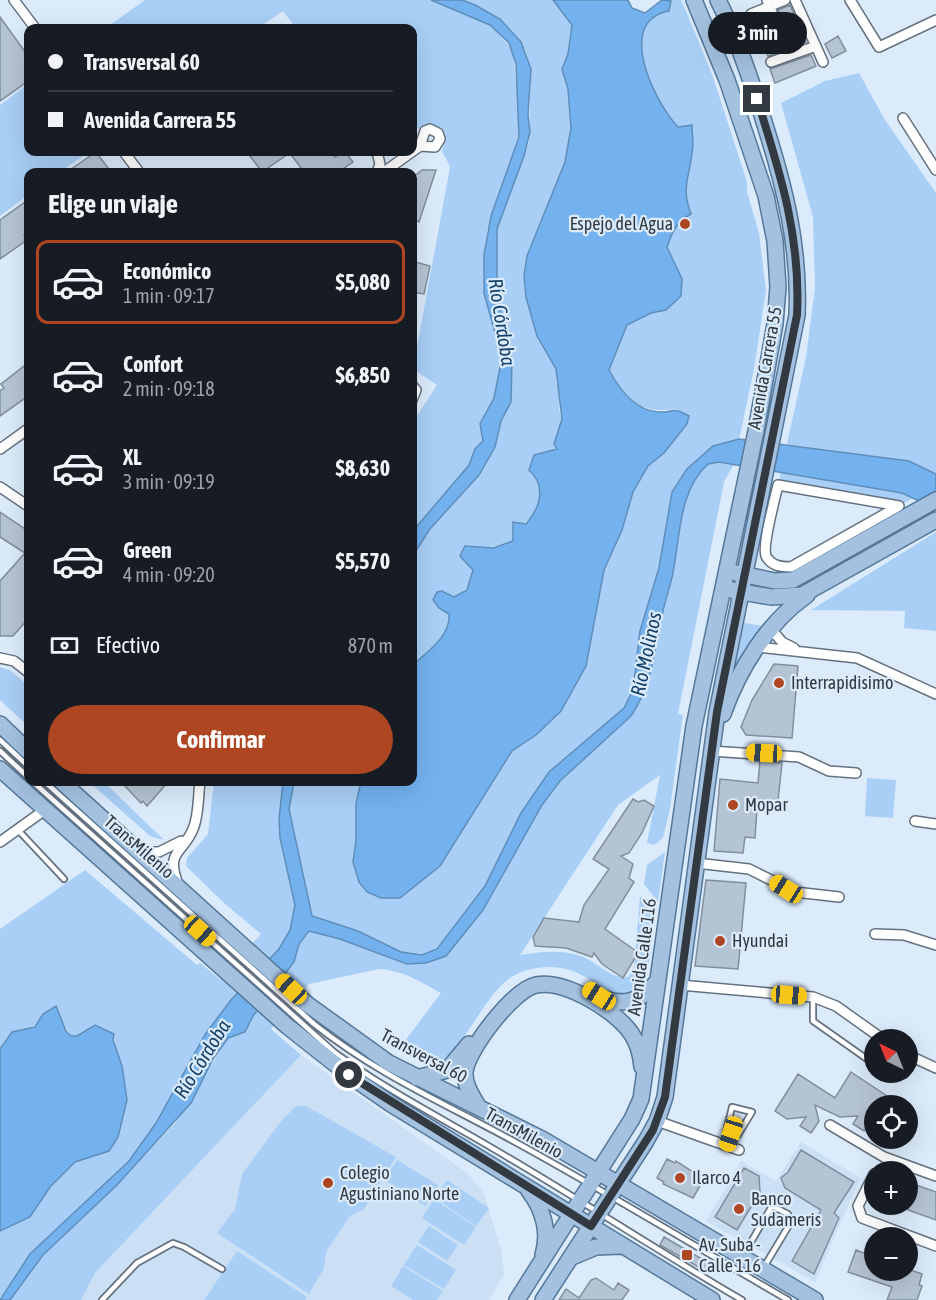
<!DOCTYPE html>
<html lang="es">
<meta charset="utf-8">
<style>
body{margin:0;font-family:"Asap Condensed",sans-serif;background:#20242c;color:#f1f3f6;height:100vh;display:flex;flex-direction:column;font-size:22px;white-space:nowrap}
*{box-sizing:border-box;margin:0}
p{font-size:20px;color:#9ea1a6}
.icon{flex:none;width:33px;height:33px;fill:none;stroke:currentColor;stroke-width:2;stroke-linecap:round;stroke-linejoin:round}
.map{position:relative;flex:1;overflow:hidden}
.details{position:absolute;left:24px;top:168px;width:393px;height:618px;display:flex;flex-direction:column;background:#171b24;border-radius:12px;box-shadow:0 6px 24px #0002}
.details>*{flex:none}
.hud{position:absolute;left:24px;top:24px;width:393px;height:132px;border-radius:12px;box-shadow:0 6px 24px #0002;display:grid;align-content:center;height:132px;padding:0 24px;background:#171b24}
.needle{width:39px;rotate:317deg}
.tools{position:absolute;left:864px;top:1029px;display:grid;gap:12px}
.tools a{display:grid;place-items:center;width:54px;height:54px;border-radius:50%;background:#171b24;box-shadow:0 6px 24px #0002;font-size:30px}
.end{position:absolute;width:27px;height:27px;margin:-14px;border:8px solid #333940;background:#fff;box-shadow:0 0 0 3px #fff}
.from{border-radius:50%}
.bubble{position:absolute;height:42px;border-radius:21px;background:#171b24;box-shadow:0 6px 24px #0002;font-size:20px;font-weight:700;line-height:42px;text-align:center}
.car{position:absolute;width:18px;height:36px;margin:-18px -9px;border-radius:8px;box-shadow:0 0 4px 2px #0007;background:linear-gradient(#f5c518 24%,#345 0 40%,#f5c518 0 76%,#345 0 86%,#f5c518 0)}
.hud b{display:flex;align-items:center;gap:21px;height:57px;font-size:22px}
.hud b+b{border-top:2px solid #363941}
.hud i{width:15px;height:15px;background:#f1f3f6}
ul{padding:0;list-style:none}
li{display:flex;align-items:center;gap:18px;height:84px;margin:0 12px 9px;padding:0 12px;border:3px solid transparent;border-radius:12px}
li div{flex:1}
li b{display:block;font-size:22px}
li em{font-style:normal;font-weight:700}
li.active{border-color:#ad4621}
li>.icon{width:54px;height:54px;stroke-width:1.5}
h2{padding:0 24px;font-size:27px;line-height:72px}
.pay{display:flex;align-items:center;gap:15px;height:66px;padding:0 24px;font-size:22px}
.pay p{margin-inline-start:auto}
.button{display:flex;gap:12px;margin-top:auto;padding:12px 24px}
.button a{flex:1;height:69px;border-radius:36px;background:#ad4621;color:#fff;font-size:24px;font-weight:700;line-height:69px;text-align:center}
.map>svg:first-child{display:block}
.built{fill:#cbe0f5}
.green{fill:#a9cff6}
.water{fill:#73b2ef;stroke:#608eba;stroke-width:1.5}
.building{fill:#b5c4d4;stroke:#808e9d;stroke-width:1.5}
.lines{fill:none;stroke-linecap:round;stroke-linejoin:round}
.lane-casing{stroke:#647280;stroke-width:8}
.street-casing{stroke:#647280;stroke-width:12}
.primary-casing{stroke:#55789a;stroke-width:18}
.lane{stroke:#fff;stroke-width:4.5}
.street{stroke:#fff;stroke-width:9}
.primary{stroke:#a4c2e0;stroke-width:15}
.route{stroke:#333940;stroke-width:8}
.poi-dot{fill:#ad4621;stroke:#dbebfb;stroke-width:2}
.labels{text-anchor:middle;stroke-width:4.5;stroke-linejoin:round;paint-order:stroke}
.poi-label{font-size:18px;fill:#333940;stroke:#dbebfb;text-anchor:start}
.street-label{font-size:18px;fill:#333940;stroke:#dbebfb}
.water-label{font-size:20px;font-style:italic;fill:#15426a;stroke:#dbebfb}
</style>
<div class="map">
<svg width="936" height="1300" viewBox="0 0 936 1300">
<rect width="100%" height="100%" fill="#dbebfb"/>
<path class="built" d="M301,1055L467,1173L484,1193L502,1253L504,1275L489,1300H81L95,1273Z
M801,1142L860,1178L815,1282L706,1221L741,1161L776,1181Z"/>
<path class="green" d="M145,0H431L490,25L513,50L520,127L515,152L487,231L484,293L502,358L494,398L480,424L483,441L475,449L469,465L413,531V422L437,385L413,369L450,167L442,151L446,138L441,128L429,124L418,129L413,121L412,28H296L283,11L258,28H106Z
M462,0H553L572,25L568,54L562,69L568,89L571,128L565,162L527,256L526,297L537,336L556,369V382L561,395L559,410L562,419L554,444L557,449L542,454L537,476L541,488L538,504L534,515L515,531L513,541L460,556L473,570C471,585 467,590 454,597L446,595L439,608L449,614C451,636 428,651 413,665V556L429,530L479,475L495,447L501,421L512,395V361L497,294V228L529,142L531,69L526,52L516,36L484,10Z
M670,0H681L684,6L713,77L747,182V192L759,233L766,290L754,369L734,464L724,482L678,714L683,715L670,809L663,838L654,845L647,843L660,775L618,805L520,955C540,952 560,949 581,956C596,961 612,980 628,977L634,968L640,896C655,916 654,927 651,951C648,972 641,1004 611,992C598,987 588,977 575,972C555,964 532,966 513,976C483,993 461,1059 434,1063L402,1045L441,993C420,982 403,970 379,969L309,984L271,1029L301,1055L95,1273L81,1300H10L43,1255L117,1185L176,1122L228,1038L245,1032L253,1016L294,963L299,944L308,934L310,911L306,885L300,867L289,809L294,782H361L356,803V841L353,862L359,882L368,892L381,898H400L440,866L513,751L536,735L561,711L586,666L604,570L622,530L633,492L648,465L664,453L677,409C641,414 625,401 609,370L627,325L651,313L666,310L682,279L667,247C672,232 677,221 691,214C681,188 689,179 692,154C694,145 692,134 692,125L678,128C655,103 627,52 650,20C655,13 665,7 671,1Z
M859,73L885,120L936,193V485L899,506L778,485L806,357L815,288L813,217L781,103L825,81Z
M28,84V152H89L60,172H28V195L0,216V105Z
M936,532V631L904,628L905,611L811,610Z
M740,622L763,626L728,679Z
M0,667L10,670L28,686V726L0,700Z
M867,778L896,780L893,818L865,816Z
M89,782H104L164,840L150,836Z
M214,782H283L279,819L280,838L296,905L290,930L279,949L231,1000L206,1033L156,1123L129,1161L30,1254L0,1300V1231L30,1217L50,1187L75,1162L109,1151L122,1066L115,1049L114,1034L83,1031L77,1036H71L59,1015L6,1038L0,1049V929L85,870L197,965L200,963L220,979L261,934L225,904L186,866L187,858L208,834Z
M665,852L658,902L644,884L647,865Z
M296,1106H306L396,1157L364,1209L350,1216L326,1252L324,1268L309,1294L217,1233L235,1209L242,1174L282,1120Z
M397,1160L438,1185L425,1206L384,1180Z
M447,1180L489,1208L476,1226L435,1198Z
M434,1199L476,1227L464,1245L422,1218Z
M429,1226L458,1245L447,1261L418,1242Z
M417,1245L456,1270L444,1289L404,1265Z
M237,1251L307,1297L305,1300H204Z
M403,1266L443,1291L437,1300H413L391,1286Z"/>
<path class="water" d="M431,0H462L475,5L500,19L521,42L531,69L528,115L530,132L524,156L497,229V294L512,361L511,402L501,421L495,447L479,475L429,530L413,556V531L469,465L475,449L483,441L480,424L494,398L502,358L484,293V255L491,216L519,137L516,64L509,43L490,25Z
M553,0H628L632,8L645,13L662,0L671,1L669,11C614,21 655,103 678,127L692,125C692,134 694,144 692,153C689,179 681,187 691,214C677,221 672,232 667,247L682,279L681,296L666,310L651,313L627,325L609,370C619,389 634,410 658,412C674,413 671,406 689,416L687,424L664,453L648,466L633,492L622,530L604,570L586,666L561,711L536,735L512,751L440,866L400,898H381L367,892L359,882L353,862L356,841V803L361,782H412L413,665C428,651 451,636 449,614L439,608L433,600L437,592L442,591L454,597L467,590L473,570L460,556L465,546L493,548L513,541V522L526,524C540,508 547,486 529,470L534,455L557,449L554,444L562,419L556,369L537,336L526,297L524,276L527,256L565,162L571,128L568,89L562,69L568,54L572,25Z
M739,439L909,461L936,474V509L902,493L719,462L708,464C680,489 680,533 674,567C672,582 666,597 663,611C655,646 652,686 631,716L560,781L542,805L483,910L446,956L426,963L407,964L340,939L309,931L299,944L294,962L253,1016L245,1032L228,1038L213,1059L191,1103L117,1185L43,1255L10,1300H0L30,1254L129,1161L156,1123L206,1033L231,1000L279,949L290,930L295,905L280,838L279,819L283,782H294L289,809L312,916L358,931L401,952L422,955L437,949L485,886L521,813L549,772L624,708L633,690L640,631L659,568L672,492L687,469L713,446Z
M56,1006L66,1031L71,1036H77L95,1025L114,1034L113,1040L122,1066L127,1100L118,1137L109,1151L75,1162L50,1187L30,1217L0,1231V1049L12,1032L35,1027L43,1014Z"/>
<path class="building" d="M790,5L806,42L794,47L778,10Z
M766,15L781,51L768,56L751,21Z
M0,17L28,56V81L0,101Z
M838,36L846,51L832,58L825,44Z
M811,55L816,66L775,83L770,69Z
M96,152L111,172H67Z
M247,152H291L262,172Z
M298,152H331L335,157L345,152L353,162L338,172H304L292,156Z
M422,170H436L419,222L412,218V178Z
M28,200V232L24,235L27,240L0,259V220Z
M412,261L430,266L424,294L412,292Z
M28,363V396L0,416V391L4,388L1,384Z
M0,512L28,531V619L13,636H0V581L25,553L0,537Z
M774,664L798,666L792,738L746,735L741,727L752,700Z
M760,761L782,763L777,810L757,808L755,838L745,837L743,853L714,851L720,779L758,783Z
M121,782H168L147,806L143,801L141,803Z
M633,799L638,802L644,800L654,806L642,833L629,853L621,856L633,864L629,878L634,882L605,929L636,951L635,958L623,978L602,964L594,953L592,957L566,948L535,946L533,937L544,918L579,922L584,905L609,869L593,859Z
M706,880L746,883L738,969L695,966Z
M851,1072L887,1096L881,1106H874V1115L864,1131L853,1124L858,1116L840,1117L815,1105L819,1121L811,1133L800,1126L806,1117L787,1119L775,1111L798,1074L835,1098Z
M801,1150L854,1182L834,1213L839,1218L814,1274L792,1261L821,1210L785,1188L781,1178L788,1172Z
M667,1159L675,1163L676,1161L704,1179L693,1198L663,1184L664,1182L657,1178Z
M744,1168L759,1176L760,1192L737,1230L715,1217Z
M908,1182L936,1192V1220L908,1210Z
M664,1237L714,1266L709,1273L660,1245Z
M856,1250L874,1257V1270L908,1269L922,1274L919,1285L922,1286L917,1300H887L892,1287L848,1272Z
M596,1278L614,1290L618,1283L629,1290L622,1300H559L566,1289L579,1298L591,1280Z"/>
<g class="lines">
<defs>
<path id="lane" d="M0,740L28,766
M0,751L28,777
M33,782L334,1052C389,1092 451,1123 509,1158C587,1204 663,1254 742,1300
M45,782L314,1024C378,1075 446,1104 517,1143C608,1193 698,1248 788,1300
M18,830L64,879
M813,997V1021L874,1064
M888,1072L895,1077L905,1075L914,1059
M727,1145L731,1134L738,1135L752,1112L732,1107L726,1132L731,1134
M744,1254L772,1206L788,1214L791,1222L764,1267
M102,1300L137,1263L173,1243L184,1247L222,1269"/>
<path id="street" d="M14,0L35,28
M767,0L790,55
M795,0L823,62
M850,0L879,47L936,20
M751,14L785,0
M771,62L816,46
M903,118L936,170
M124,152L139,172
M377,152L380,164L377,172
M384,172L420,146L425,131L430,129L438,133L440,139L435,147L420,146
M412,385L416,390L412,400
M0,449L28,429
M778,485L899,506L791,567C781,567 771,566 766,556C762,545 775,499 778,485Z
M0,487L28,506
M771,629L782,642L794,648
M757,647L857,658L936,694
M0,658L14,661L28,672
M711,751L799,757L829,771L856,773
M915,821L936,824
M0,842L46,809
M141,852H159L181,841
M696,863L749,869L795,892L839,897
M178,884C165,850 183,854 193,829C199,816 198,796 200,782
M875,934L904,935L936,945
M680,985L813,997L836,1006L884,1040
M908,1055L936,1068
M657,1121L739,1150
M830,1125L884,1157L936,1176
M874,1174L858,1206L862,1218L936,1246"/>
<path id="primary" d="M736,573L775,581L793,580L936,500
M731,590L771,597L802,595L936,520
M723,714C739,669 767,623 807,595
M0,724L28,751
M0,769L287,1026L349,1075L391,1104L712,1300
M62,782L307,1004L389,1063L542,1139L815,1300
M594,993C619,1009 641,1003 658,980
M417,1078L447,1070L469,1044
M478,1106C472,1096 464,1084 465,1072C467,1050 513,990 536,985C564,979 615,1010 631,1033C638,1043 641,1055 642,1067
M529,1191C543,1209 550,1232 543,1255
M572,1257L596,1247L621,1246
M517,1300L632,1119L641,1099L694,726L756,431L775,324L778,287L775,241L766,196L727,80L694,0
M543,1300L646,1141L657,1121L665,1097L717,712L797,315C800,248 785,188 765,125C752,82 738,40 718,0"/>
</defs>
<use href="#lane" class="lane-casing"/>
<use href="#street" class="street-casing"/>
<use href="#primary" class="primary-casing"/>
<use href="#lane" class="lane"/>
<use href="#street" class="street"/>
<use href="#primary" class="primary"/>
</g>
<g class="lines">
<path class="route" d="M349,1075L591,1226L653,1130L665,1097L717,712L797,315C801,237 780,172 757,99"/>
</g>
<g class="poi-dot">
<circle cx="685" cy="224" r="6"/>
<circle cx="779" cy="683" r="6"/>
<circle cx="733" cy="805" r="6"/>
<circle cx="720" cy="941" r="6"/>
<circle cx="680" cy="1178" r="6"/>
<circle cx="328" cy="1183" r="6"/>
<circle cx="739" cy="1209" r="6"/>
<rect x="681" y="1249" width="12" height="12" rx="3"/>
</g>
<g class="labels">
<g class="poi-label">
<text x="673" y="230" text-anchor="end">Espejo del Agua</text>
<text x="791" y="689">Interrapidisimo</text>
<text x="745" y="811">Mopar</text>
<text x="732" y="947">Hyundai</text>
<text x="340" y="1179">Colegio<tspan x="340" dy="21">Agustiniano Norte</tspan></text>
<text x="692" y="1184">Ilarco 4</text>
<text x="751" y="1205">Banco<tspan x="751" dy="21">Sudameris</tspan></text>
<text x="699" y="1251">Av. Suba -<tspan x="699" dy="21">Calle 116</tspan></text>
</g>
<g class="street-label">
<text transform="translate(765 368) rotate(-80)" y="6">Avenida Carrera 55</text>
<text transform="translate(139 847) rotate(41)" y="6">TransMilenio</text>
<text transform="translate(642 957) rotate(-82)" y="6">Avenida Calle 116</text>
<text transform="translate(424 1056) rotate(28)" y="6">Transversal 60</text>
<text transform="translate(524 1133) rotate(29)" y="6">TransMilenio</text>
</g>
<g class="water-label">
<text transform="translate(502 322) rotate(81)" y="7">Río Córdoba</text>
<text transform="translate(646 654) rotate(-78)" y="7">Río Molinos</text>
<text transform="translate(202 1059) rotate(-58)" y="7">Río Córdoba</text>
</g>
</g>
</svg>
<div class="tools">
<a><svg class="needle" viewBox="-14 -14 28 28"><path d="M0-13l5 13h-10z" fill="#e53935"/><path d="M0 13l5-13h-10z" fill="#9ea1a6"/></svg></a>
<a><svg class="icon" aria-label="locate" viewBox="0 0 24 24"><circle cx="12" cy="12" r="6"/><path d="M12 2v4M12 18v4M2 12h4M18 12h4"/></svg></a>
<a>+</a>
<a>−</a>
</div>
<i class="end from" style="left:349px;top:1075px"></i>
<i class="end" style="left:757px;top:99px"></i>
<div class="bubble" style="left:708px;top:12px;width:99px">3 min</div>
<i class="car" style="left:764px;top:753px;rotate:273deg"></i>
<i class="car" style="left:786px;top:889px;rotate:302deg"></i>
<i class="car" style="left:200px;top:931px;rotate:132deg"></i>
<i class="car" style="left:291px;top:989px;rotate:313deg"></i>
<i class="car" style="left:789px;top:995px;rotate:94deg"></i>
<i class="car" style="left:599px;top:996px;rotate:302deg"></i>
<i class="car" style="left:731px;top:1134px;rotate:198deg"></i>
<div class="hud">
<b><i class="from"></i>Transversal 60</b>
<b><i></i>Avenida Carrera 55</b>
</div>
<section class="details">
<h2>Elige un viaje</h2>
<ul>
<li class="active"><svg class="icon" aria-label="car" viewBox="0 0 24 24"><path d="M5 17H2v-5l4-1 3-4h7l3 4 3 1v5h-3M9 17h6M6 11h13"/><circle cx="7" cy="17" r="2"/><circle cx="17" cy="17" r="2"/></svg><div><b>Económico</b><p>1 min · 09:17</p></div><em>$5,080</em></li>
<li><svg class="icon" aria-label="car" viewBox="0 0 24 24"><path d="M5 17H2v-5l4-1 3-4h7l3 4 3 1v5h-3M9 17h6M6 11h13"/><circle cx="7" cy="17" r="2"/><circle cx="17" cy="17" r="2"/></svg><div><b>Confort</b><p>2 min · 09:18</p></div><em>$6,850</em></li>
<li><svg class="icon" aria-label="car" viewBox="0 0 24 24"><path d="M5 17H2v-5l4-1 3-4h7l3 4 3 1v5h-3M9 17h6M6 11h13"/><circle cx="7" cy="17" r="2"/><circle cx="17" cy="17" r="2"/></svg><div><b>XL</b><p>3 min · 09:19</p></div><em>$8,630</em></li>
<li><svg class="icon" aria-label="car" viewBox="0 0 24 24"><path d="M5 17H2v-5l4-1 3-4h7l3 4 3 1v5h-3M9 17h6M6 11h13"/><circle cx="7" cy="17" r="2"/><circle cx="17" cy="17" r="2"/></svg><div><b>Green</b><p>4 min · 09:20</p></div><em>$5,570</em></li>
</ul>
<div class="pay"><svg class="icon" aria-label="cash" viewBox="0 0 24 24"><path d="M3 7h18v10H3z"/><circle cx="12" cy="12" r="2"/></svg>Efectivo<p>870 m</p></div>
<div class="button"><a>Confirmar</a></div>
</section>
</div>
